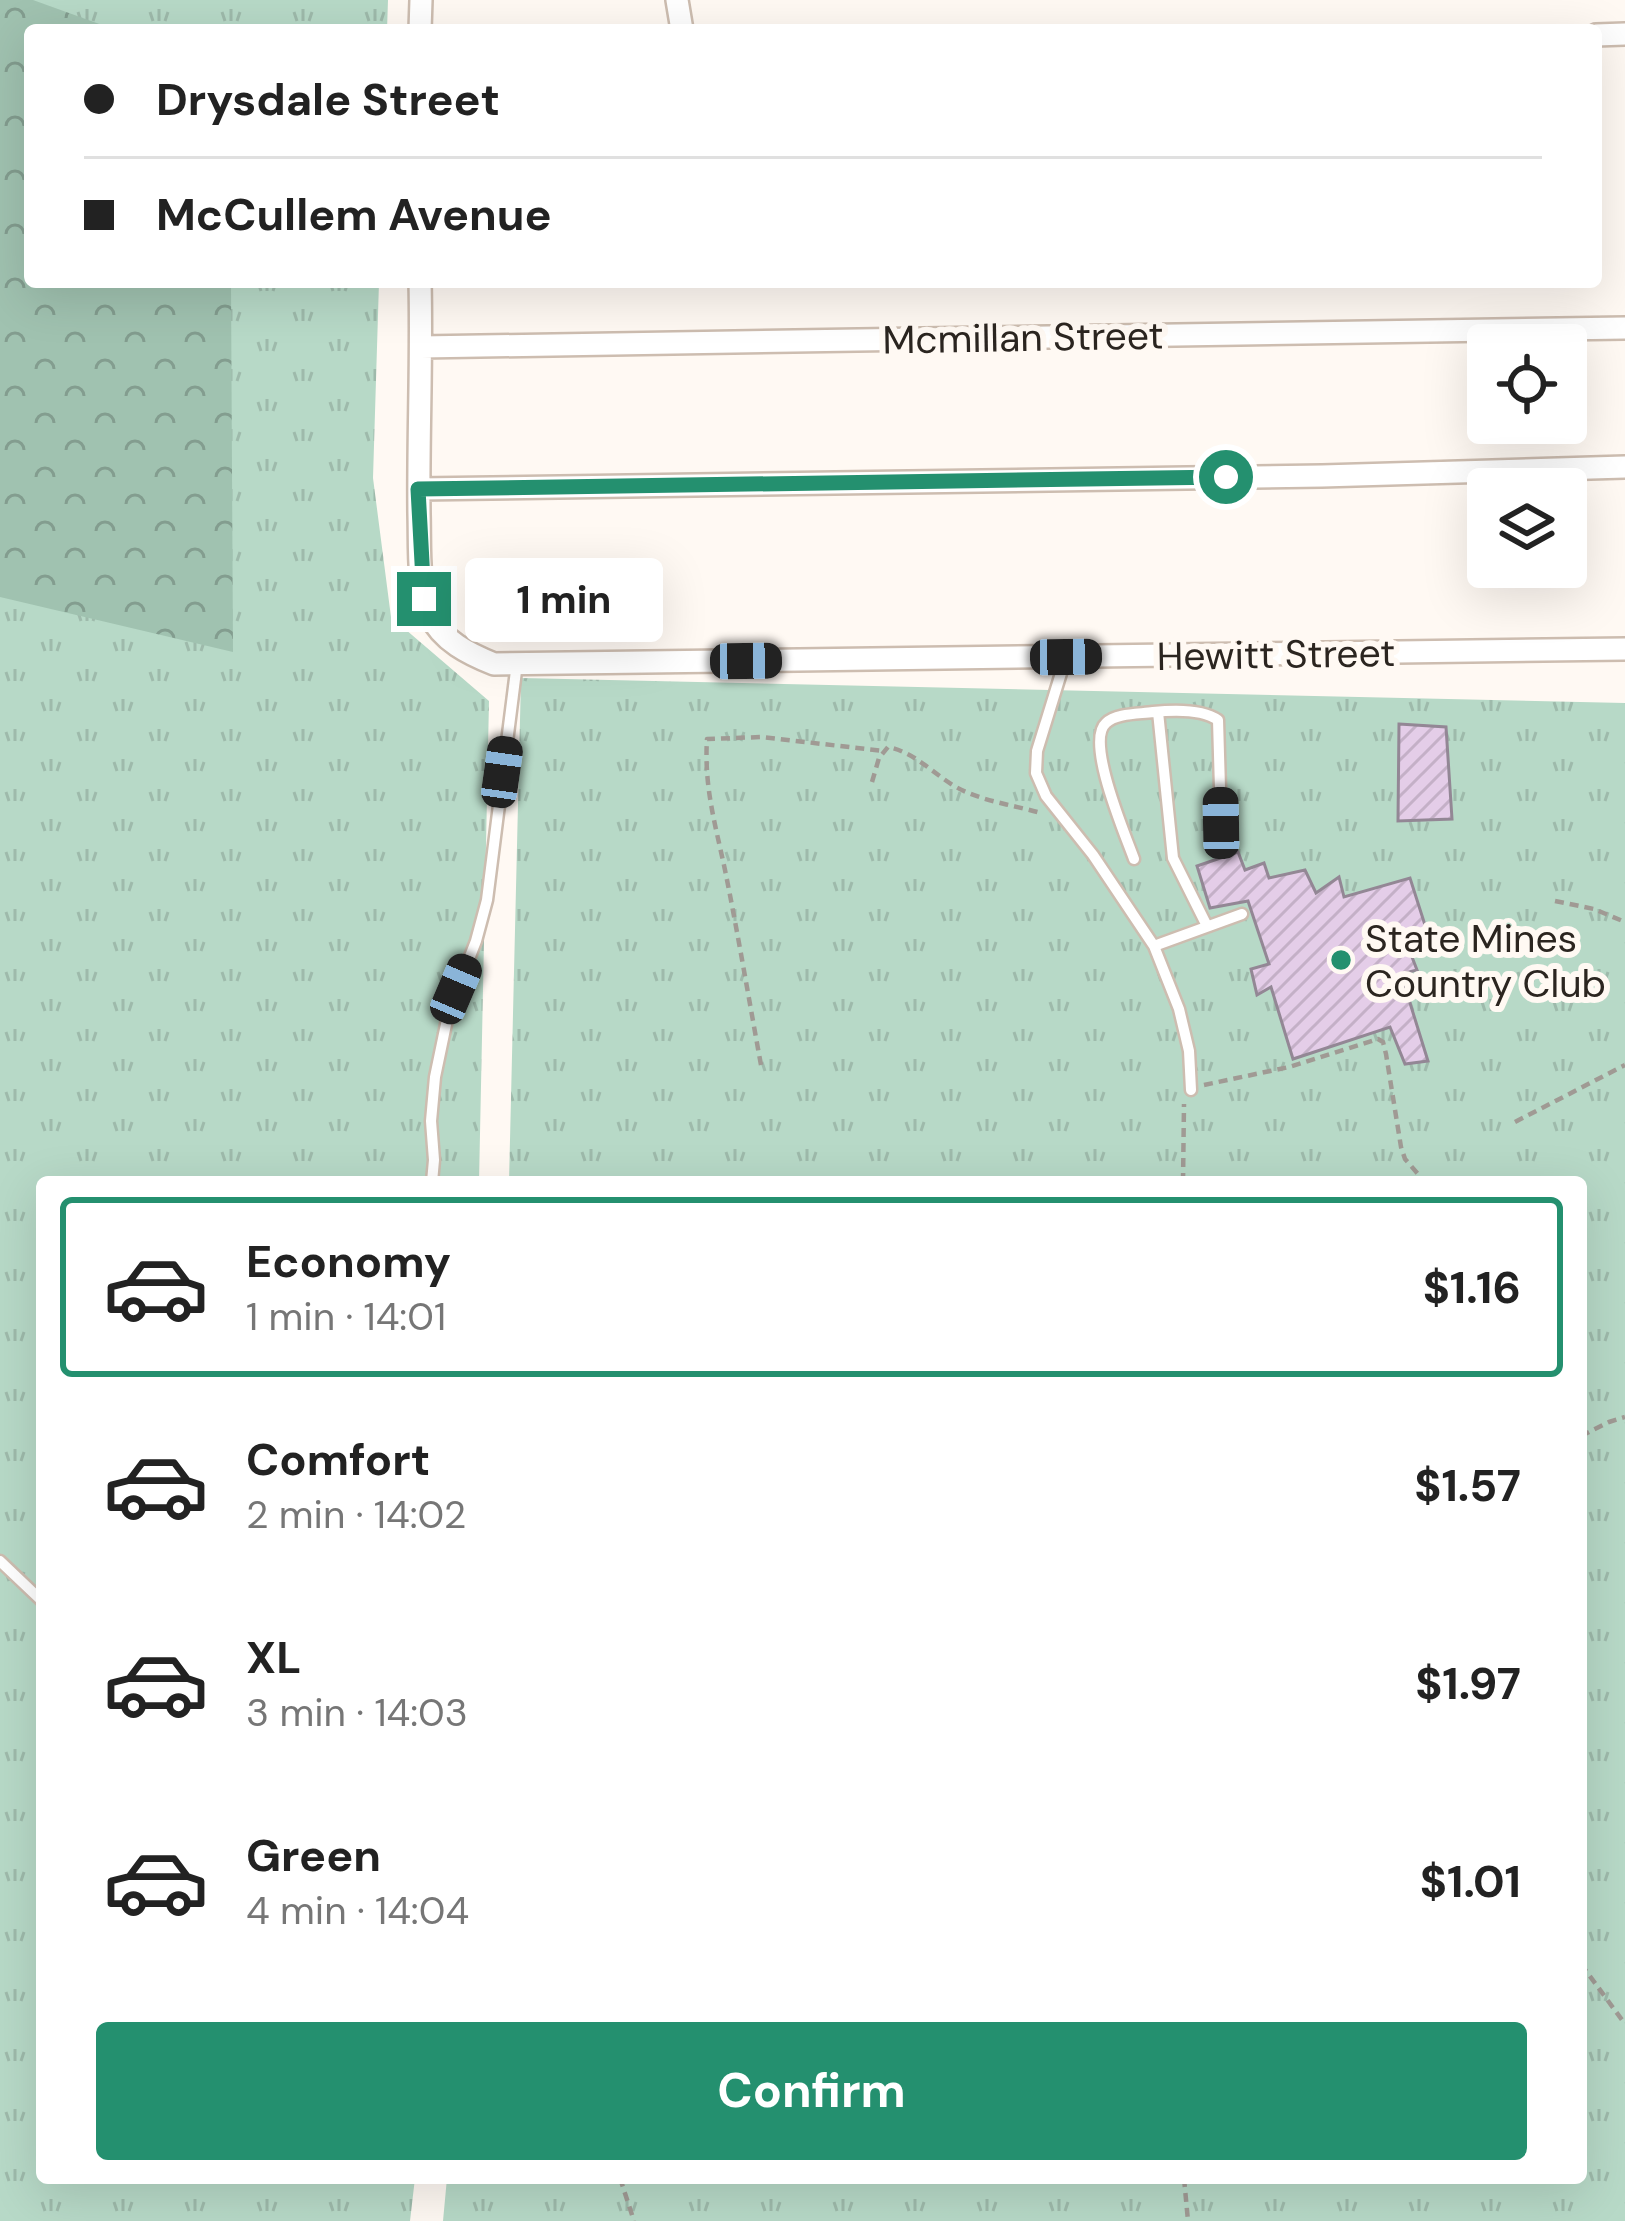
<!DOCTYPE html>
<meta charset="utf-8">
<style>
body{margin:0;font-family:"DM Sans",sans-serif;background:#f2f2f2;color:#222;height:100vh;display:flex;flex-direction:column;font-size:45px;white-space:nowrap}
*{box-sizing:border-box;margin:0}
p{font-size:39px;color:#767676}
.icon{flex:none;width:66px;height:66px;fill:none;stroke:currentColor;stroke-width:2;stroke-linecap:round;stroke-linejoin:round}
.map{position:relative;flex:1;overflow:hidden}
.details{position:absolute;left:36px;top:1176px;width:1551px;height:1008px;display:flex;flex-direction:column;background:#fff;border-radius:12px;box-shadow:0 12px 48px #0002}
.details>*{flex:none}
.guide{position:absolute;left:24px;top:24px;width:1578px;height:264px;border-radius:12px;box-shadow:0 12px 48px #0002;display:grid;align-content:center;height:264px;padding:0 60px;background:#fff}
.controls{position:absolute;left:1467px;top:324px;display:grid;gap:24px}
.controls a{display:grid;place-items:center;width:120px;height:120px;border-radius:12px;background:#fff;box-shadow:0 12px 48px #0002;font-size:60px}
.end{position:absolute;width:54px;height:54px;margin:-27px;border:15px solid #24906f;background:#fff;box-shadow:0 0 0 6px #fff}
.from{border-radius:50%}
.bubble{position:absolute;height:84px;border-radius:12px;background:#fff;box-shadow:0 12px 48px #0002;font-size:39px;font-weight:700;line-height:84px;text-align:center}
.car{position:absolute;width:36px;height:72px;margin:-36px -18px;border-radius:15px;box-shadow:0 0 9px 3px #0007;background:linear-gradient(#222 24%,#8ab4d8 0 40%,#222 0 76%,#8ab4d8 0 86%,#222 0)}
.guide b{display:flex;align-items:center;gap:42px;height:114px;font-size:45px}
.guide b+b{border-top:3px solid #e0e0e0}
.guide i{width:30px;height:30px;background:#222}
ul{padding:21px 0 0;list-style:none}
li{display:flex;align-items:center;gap:36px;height:180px;margin:0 24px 18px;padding:0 36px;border:6px solid transparent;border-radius:12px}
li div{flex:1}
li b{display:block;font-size:45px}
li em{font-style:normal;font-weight:700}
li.current{border-color:#24906f}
li>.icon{width:108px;height:108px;stroke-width:1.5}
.button{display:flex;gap:24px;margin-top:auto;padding:24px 60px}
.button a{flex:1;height:138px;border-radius:12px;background:#24906f;color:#fff;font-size:48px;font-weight:700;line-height:138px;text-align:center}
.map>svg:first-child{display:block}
.grass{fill:url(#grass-tufts)}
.forest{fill:url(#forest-crowns)}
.building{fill:url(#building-hatch);stroke:#938795;stroke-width:3}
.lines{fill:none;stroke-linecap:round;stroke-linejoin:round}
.service-casing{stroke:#cdbdb0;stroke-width:15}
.minor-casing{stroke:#cdbdb0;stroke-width:26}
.path{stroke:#a09a94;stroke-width:4.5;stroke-dasharray:9 6;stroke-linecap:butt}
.service{stroke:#fff;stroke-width:10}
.minor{stroke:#fff;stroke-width:21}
.route{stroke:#24906f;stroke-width:15}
.poi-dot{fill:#24906f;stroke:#fff9f3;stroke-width:4.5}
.labels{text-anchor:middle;stroke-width:12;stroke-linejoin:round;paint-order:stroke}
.street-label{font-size:39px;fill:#2b2520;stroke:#fff9f3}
.poi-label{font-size:39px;fill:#2b2520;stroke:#fff9f3;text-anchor:start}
</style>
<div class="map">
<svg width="1625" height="2221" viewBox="0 0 1625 2221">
<defs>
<pattern id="grass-tufts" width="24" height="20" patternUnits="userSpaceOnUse" patternTransform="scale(3)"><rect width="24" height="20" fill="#b7d9c7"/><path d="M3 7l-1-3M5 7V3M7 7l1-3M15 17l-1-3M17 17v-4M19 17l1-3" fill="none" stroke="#9ebaab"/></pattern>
<pattern id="forest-crowns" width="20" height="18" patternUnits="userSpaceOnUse" patternTransform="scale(3)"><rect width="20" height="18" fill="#a0c2b0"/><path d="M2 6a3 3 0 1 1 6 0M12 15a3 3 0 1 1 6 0" fill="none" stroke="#839d8f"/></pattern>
<pattern id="building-hatch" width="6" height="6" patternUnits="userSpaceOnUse" patternTransform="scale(3)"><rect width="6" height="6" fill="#e4cde8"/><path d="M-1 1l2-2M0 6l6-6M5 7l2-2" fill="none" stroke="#c4b0c7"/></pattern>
</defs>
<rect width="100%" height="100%" fill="#fff9f3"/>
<path class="grass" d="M0,0H388L387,30H30V282H379L373,478L391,617L489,701L479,1182H42V2178H415L410,2221H0Z
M521,678L1625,703V2221H443L447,2178H1581V1182H509Z"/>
<path class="forest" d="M0,0H33L116,30H30V282H231L233,652L0,597Z"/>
<path class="building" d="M1399,724L1446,727L1452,819L1398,821Z
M1238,852L1245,870L1264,863L1269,878L1305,870L1316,893L1339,877L1344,897L1410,878L1432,947L1412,957L1417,970L1401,974L1428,1061L1405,1064L1390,1027L1293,1059L1271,987L1257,995L1251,969L1269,964L1248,901L1210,908L1197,866Z"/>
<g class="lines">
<defs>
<path id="service" d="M1066,657L1037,751L1036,773L1046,796L1093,855L1154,946L1179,1009L1189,1051L1191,1090
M1158,712L1173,858L1207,926
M1134,859C1125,834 1085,741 1106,723C1116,713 1140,714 1153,712C1172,710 1202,709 1218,720L1221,823
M1154,946L1242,914
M432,1182L434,1160L431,1121L435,1077L449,1010L476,941L487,900L517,663
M0,1561L42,1601"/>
<path id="minor" d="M677,0L682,30
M420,30L421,0
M1596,35L1625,34
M420,282C422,359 418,437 419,514C420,546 417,585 430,615C442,641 469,654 494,664L1625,649
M421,347L1625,328
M419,489L1322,476L1625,467"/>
</defs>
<use href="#service" class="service-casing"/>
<use href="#minor" class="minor-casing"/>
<path class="path" d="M872,782L879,758L888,747C916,753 932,773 956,787C981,801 1013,805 1041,813
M1555,901L1594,909L1625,922
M761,1065C749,1000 738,934 725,870C715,823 704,787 707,739L762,737L883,751
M1204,1085L1289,1067L1378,1039L1383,1042L1386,1054L1401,1147L1405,1159L1425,1182
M1515,1122L1625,1065
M1183,1182L1184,1104
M1581,1436L1609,1422L1625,1417
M1581,1964L1625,2024
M620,2178L634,2221
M1184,2178L1188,2221"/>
<use href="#service" class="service"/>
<use href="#minor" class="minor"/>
</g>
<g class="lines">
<path class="route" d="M424,599L418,489L1226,477"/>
</g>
<circle class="poi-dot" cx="1341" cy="960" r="12"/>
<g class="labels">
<g class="street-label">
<text transform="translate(1023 337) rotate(-1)" y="14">Mcmillan Street</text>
<text transform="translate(1276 654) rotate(-1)" y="14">Hewitt Street</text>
</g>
<g class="poi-label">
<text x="1365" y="952">State Mines<tspan x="1365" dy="45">Country Club</tspan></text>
</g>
</g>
</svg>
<div class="controls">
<a><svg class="icon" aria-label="locate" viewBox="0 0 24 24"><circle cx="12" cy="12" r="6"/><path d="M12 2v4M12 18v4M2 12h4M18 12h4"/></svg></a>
<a><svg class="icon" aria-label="layers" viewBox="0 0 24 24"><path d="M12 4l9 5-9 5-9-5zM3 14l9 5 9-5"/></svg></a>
</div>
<i class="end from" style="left:1226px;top:477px"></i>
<i class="end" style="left:424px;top:599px"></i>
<div class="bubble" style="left:465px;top:558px;width:198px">1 min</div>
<i class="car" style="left:1066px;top:657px;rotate:89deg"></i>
<i class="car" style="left:746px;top:661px;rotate:89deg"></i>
<i class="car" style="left:502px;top:772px;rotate:8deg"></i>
<i class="car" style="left:1221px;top:823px;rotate:359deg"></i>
<i class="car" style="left:456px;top:989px;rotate:23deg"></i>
<div class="guide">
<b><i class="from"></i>Drysdale Street</b>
<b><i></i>McCullem Avenue</b>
</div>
<section class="details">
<ul>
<li class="current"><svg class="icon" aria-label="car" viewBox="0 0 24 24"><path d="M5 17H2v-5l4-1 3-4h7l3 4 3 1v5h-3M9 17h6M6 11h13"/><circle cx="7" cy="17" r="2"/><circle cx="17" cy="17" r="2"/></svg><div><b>Economy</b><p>1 min · 14:01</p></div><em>$1.16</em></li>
<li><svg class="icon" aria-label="car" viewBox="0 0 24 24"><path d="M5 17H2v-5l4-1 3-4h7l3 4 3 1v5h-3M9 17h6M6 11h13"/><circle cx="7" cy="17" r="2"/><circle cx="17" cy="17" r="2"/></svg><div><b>Comfort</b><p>2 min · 14:02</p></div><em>$1.57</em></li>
<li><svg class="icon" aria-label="car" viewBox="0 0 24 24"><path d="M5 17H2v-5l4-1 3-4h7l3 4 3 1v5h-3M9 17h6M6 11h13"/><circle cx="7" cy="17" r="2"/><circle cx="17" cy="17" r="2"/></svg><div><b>XL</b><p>3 min · 14:03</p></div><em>$1.97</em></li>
<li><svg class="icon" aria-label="car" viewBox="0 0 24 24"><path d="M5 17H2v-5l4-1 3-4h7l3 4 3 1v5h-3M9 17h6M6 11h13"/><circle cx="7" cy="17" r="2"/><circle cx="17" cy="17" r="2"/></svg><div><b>Green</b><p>4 min · 14:04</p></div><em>$1.01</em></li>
</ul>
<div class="button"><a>Confirm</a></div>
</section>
</div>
